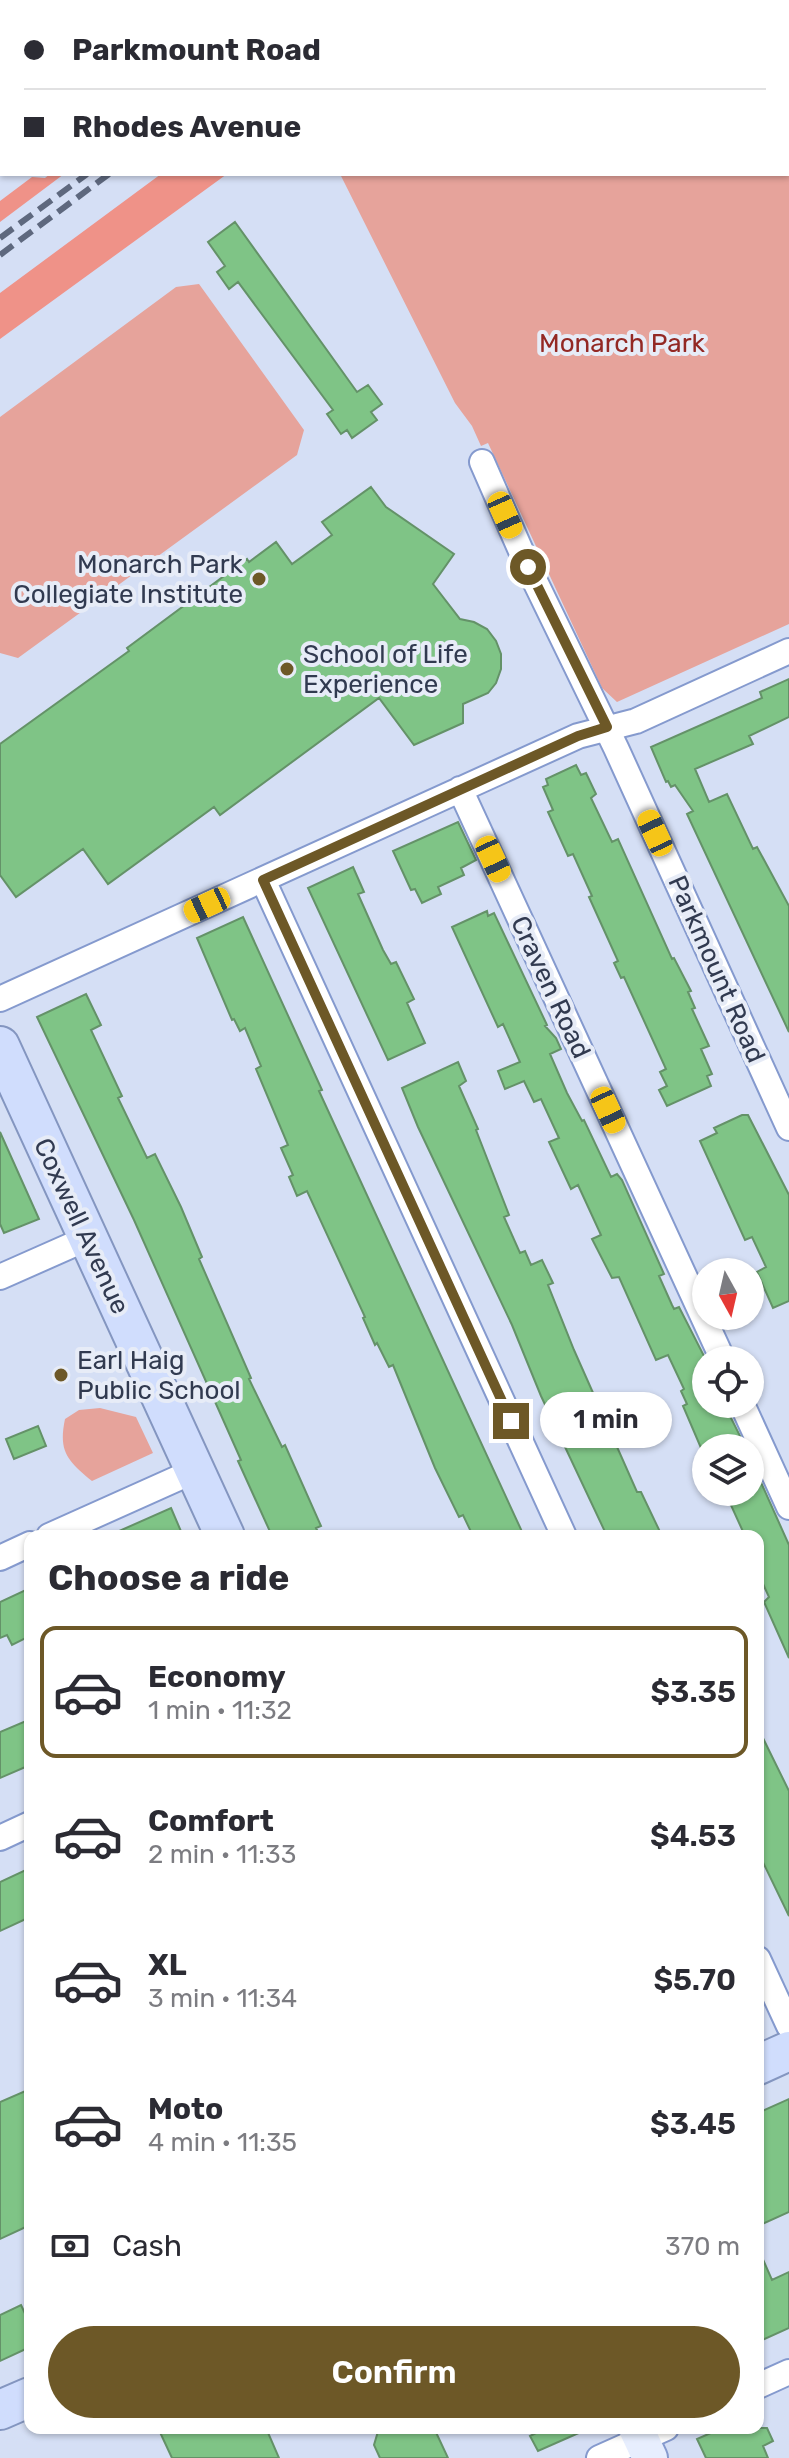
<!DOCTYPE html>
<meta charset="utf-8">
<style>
body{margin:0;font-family:Rubik,sans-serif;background:#f7f7f7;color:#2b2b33;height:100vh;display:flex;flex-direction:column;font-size:30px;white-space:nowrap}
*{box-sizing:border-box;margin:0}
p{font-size:26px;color:#7c7c81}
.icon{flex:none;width:44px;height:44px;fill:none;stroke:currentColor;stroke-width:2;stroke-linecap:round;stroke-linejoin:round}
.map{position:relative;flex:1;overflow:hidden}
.side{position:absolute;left:24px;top:1530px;width:740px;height:904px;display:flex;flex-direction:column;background:#fff;border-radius:16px;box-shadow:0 2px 6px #0004}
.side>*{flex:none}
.banner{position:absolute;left:0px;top:0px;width:790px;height:176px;box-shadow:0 2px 6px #0004;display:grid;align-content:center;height:176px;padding:0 24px;background:#fff}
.needle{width:52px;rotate:172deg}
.fabs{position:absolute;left:692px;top:1258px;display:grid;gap:16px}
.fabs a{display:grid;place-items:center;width:72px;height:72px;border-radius:50%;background:#fff;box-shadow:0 2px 6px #0004;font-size:40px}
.end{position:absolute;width:36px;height:36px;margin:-18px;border:10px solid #6d5827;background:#fff;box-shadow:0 0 0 4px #fff}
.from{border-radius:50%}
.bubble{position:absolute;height:56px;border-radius:28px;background:#fff;box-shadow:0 2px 6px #0004;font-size:26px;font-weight:600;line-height:56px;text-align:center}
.car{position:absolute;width:24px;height:48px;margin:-24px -12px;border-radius:10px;box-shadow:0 0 6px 2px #0007;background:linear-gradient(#f5c518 24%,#345 0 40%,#f5c518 0 76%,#345 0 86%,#f5c518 0)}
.banner b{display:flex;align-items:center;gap:28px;height:76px;font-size:30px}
.banner b+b{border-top:2px solid #e1e1e2}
.banner i{width:20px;height:20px;background:#2b2b33}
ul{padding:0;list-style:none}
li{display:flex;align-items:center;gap:24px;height:132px;margin:0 16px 12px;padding:0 8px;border:4px solid transparent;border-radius:16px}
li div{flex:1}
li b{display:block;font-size:30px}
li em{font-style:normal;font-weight:600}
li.on{border-color:#6d5827}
li>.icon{width:72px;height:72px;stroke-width:1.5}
h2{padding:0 24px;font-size:36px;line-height:96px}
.pay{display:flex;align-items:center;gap:20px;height:88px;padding:0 24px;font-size:30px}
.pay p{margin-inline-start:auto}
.button{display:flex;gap:16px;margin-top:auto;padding:16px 24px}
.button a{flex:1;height:92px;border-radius:48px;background:#6d5827;color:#fff;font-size:32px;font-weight:600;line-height:92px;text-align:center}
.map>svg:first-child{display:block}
.green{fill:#e6a39b}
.forest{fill:#ef9288}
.building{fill:#7fc486;stroke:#649268;stroke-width:2}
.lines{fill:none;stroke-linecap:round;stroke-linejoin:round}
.street-casing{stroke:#859ace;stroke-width:28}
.secondary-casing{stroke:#859ace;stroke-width:38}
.primary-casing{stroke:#8496c0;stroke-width:42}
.street{stroke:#fff;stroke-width:24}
.secondary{stroke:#e7eefe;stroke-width:34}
.primary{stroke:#d0ddfd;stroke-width:38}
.rail{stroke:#5e687e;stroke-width:6;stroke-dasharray:16 8;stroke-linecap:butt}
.route{stroke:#6d5827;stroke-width:10}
.poi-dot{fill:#6d5827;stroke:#e7ecf7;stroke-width:3}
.labels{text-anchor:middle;stroke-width:8;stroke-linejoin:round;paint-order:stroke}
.park-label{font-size:26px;fill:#932824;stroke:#e7ecf7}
.poi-label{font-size:26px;fill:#313a50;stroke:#e7ecf7;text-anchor:start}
.street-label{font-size:26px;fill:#313a50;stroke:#e7ecf7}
</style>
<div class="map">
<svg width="789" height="2458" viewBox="0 0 789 2458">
<rect width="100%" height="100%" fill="#d5dff5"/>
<path class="green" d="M476,0H789V624L617,702L602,688L488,443L481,446L472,426L455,403L340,174H788V2H473Z
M199,284L304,430L297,455L18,658L0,653V417L176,287Z
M100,1408L136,1417L153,1453L92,1481C68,1461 58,1452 65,1419L79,1410Z"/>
<path class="forest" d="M50,174H64L0,222V201L32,177L45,178Z
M161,174H227L0,339V293Z"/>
<path class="building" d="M235,222L357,392L368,385L382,404L371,412L377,420L352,438L347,430L341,434L327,414L333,410L238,282L229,289L217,272L225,266L208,242Z
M371,487L386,507L454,554L433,584L460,619L474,622L487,629L496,641L501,654V669L496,683L488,693L463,704V723L414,745L379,698L220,815L214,807L108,884L83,849L16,897L0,875V744L129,651L127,648L247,559L249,562L276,542L292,564L332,535L322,522Z
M789,679V717L749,736L753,744L695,769L709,802L727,794L753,849L757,847L789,906V1032L687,814L693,811L675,785L671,787L668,781L666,782L651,747L762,698L760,692Z
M576,765L581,775L586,773L596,794L591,798L612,842L618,839L672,959L674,958L691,991L688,992L695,1008L692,1009L709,1046L701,1049L712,1074L707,1076L711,1086L667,1106L659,1090L667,1086L660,1072L666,1069L624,977L621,978L614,963L618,961L589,897L592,896L573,854L568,856L548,812L553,810L543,787L548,785L546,779Z
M458,822L476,860L461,868L464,875L438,887L441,894L422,903L415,889L411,890L393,851Z
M353,867L364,892L358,894L383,950L391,964L396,962L414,999L407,1003L425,1043L388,1060L308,888Z
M487,911L488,916L494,913L547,1025L545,1026L556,1038L561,1049L550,1054L567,1093L582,1121L584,1120L611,1177L617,1174L622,1180L664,1274L659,1276L672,1305L674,1309L679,1307L706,1360V1404H724L746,1448H701L683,1406L687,1404L681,1391L684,1389L668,1355L656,1360L619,1277L612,1278L592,1239L601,1235L578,1185L571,1189L549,1142L559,1138L541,1099L534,1102L524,1081L505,1089L498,1071L520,1062L503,1024L498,1027L452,927Z
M243,917L322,1090L319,1091L524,1536H473L463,1515L459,1517L435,1468L393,1365L389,1367L377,1343L375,1345L363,1318L365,1317L307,1191L297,1196L289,1177L293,1175L281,1148L288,1145L256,1069L261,1066L245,1028L240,1031L234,1019L232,1020L197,938Z
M86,994L101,1025L91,1030L122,1096L118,1098L147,1158L155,1154L181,1207L202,1257L199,1259L251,1378L249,1379L282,1447L285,1445L321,1526L316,1528L320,1536H272L238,1461L241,1460L134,1220L37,1017Z
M458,1062L466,1081L459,1086L478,1129L476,1130L509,1215L504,1217L520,1253L525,1251L531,1265L542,1260L553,1283L548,1285L574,1350L637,1492H641L662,1536H607L541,1396L512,1325L418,1127L402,1088Z
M742,1115H748L789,1195V1301L773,1308L757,1272L766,1267L752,1237L745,1240L700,1141L717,1133L714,1128Z
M0,1132L39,1219L4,1233L0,1224Z
M38,1426L46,1446L14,1459L6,1439Z
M750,1458L789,1545V1658L764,1602L769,1597L758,1573V1536H745L725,1492H750Z
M171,1508L183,1536H108Z
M30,1588V1636L12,1645L7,1635L0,1638V1602Z
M26,1721L30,1729V1765L0,1778V1732Z
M758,1728L789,1791V1916L758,1852Z
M30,1868V1917L0,1931V1882Z
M30,2089V2225L0,2239V2102Z
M789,2099V2212L758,2226V2113Z
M758,2248L772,2280L789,2272V2328L758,2342Z
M21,2305L30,2324V2347L0,2361V2315Z
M158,2428H266L279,2458H172Z
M379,2428H434L448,2458H380L374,2445Z
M546,2428H590L538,2451L530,2436Z
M722,2428H767L773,2441L763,2446L768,2458H706L697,2439Z"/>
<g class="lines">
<defs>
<path id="street" d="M86,0L87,2
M482,462L528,567L616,748L789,1128
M460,789L723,1360
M263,880L564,1536
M0,999L578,736L636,721L789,651
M0,1277L88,1238
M742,1404L789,1507
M49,1536L194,1471
M0,1558L30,1544
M0,1838L30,1824
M758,1959L789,2026
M758,2386L789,2372
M599,2458L666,2428"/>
<path id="secondary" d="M636,2428L650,2458"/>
<path id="primary" d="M0,1046L225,1536
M758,2065L789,2051
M0,2410L30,2397"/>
</defs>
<use href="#street" class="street-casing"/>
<use href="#secondary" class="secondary-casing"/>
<use href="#primary" class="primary-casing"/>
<use href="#street" class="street"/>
<use href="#secondary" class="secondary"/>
<use href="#primary" class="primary"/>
<path class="rail" d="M321,2L324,0
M343,2L346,0
M0,238L87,174
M0,255L109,174"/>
</g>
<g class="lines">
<path class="route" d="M511,1421L263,880L578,736L607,727L528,567"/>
</g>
<g class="poi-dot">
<circle cx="259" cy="579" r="8"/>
<circle cx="287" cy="669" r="8"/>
<circle cx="61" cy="1375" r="8"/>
</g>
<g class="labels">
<g class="park-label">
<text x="622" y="352">Monarch Park</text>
</g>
<g class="poi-label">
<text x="243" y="573" text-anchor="end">Monarch Park<tspan x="243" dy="30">Collegiate Institute</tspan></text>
<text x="303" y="663">School of Life<tspan x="303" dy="30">Experience</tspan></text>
<text x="77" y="1369">Earl Haig<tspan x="77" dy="30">Public School</tspan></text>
</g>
<g class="street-label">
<text transform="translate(717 969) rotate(66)" y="9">Parkmount Road</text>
<text transform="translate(551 987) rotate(65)" y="9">Craven Road</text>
<text transform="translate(82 1226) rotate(65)" y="9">Coxwell Avenue</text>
</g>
</g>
</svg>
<div class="fabs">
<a><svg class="needle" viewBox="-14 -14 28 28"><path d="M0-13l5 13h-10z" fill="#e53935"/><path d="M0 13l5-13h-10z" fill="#7c7c81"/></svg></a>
<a><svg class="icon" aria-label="locate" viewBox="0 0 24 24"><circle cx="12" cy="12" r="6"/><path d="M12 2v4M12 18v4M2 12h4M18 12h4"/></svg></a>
<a><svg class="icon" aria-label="layers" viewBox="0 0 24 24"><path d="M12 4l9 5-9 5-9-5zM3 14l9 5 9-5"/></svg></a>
</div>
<i class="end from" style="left:528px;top:567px"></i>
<i class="end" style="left:511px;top:1421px"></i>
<div class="bubble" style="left:540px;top:1392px;width:132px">1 min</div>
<i class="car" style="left:505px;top:515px;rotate:156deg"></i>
<i class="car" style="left:655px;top:833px;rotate:335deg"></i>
<i class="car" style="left:493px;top:859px;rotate:155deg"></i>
<i class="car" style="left:207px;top:905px;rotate:245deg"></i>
<i class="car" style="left:608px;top:1110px;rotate:155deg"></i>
<div class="banner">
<b><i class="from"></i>Parkmount Road</b>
<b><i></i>Rhodes Avenue</b>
</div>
<section class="side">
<h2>Choose a ride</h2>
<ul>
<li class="on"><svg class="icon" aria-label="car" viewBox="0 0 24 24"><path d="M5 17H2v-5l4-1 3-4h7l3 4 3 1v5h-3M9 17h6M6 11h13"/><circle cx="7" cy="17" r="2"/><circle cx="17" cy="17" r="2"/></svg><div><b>Economy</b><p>1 min · 11:32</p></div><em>$3.35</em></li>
<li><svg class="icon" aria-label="car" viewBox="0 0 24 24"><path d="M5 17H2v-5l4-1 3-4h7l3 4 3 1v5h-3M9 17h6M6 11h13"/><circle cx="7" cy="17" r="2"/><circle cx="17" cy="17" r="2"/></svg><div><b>Comfort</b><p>2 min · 11:33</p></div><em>$4.53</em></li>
<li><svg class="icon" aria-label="car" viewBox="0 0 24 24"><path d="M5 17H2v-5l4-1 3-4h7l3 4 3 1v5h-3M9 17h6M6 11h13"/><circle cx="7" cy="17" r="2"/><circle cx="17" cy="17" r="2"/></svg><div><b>XL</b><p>3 min · 11:34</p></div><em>$5.70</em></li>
<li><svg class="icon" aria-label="car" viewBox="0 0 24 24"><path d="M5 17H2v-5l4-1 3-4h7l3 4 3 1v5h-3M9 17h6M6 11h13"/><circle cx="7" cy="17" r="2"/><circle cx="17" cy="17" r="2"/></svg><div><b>Moto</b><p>4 min · 11:35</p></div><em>$3.45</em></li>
</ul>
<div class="pay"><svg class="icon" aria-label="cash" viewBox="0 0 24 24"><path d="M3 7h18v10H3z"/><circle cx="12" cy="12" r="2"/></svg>Cash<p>370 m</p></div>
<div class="button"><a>Confirm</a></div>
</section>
</div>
